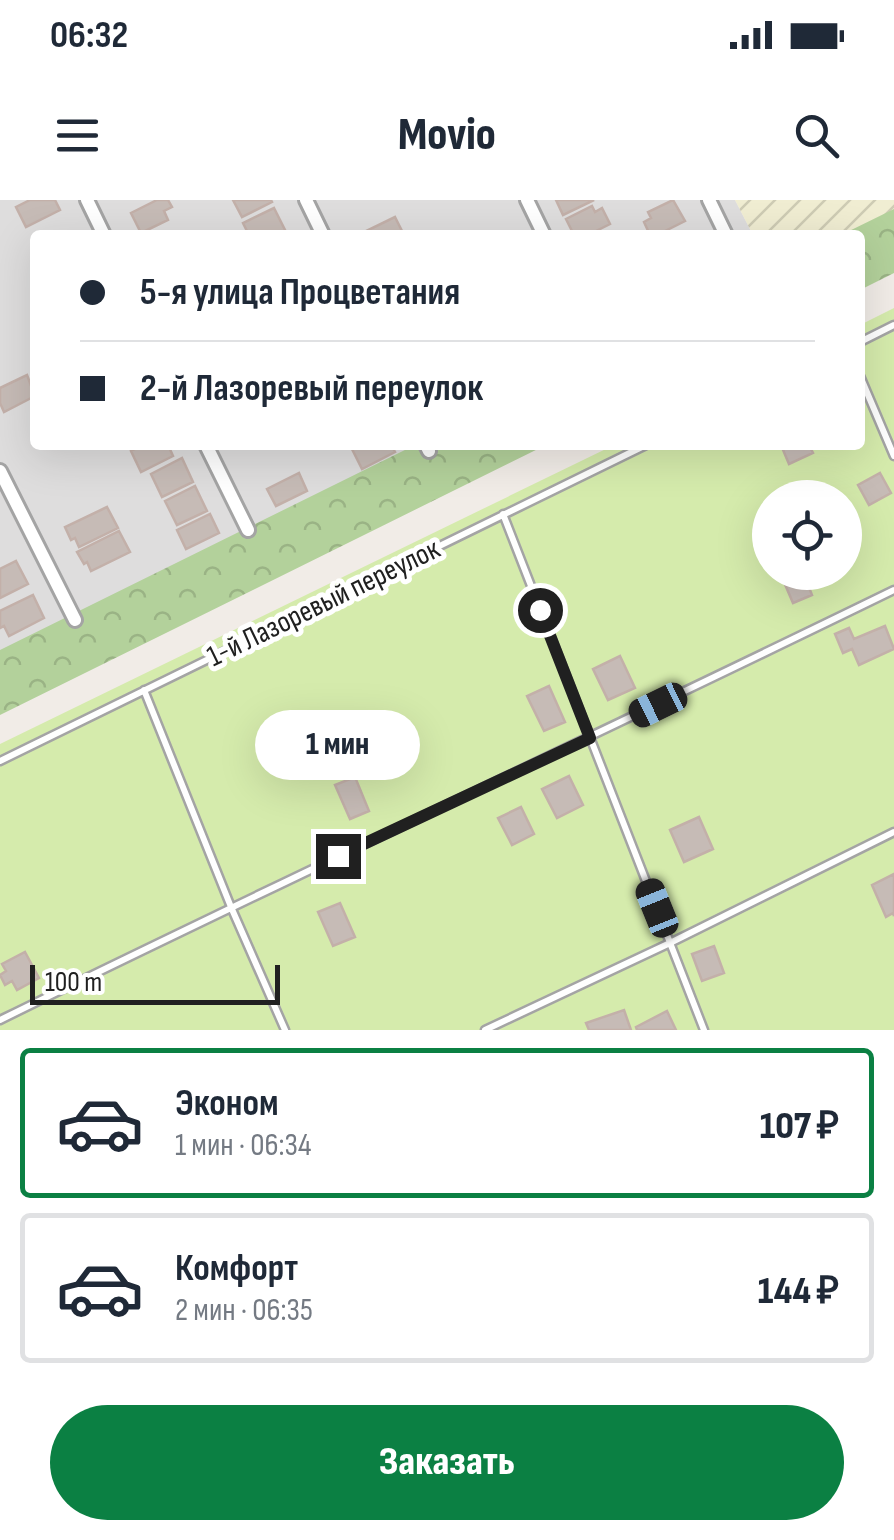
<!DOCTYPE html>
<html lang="ru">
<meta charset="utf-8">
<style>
body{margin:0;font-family:"Sofia Sans Condensed",sans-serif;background:#f6f6f7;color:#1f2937;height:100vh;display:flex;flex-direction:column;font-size:38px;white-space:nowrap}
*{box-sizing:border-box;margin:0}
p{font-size:32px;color:#747a83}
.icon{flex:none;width:55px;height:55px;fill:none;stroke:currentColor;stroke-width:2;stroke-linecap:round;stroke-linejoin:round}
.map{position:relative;height:830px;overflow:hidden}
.drawer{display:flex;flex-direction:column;background:#fff;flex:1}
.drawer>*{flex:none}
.hud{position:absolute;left:30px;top:30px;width:835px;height:220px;border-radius:10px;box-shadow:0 10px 40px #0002;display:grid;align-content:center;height:220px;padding:0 50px;background:#fff}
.controls{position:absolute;left:752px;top:280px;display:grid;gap:20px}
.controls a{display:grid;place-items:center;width:110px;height:110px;border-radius:50%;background:#fff;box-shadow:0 10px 40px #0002;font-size:50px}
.scale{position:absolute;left:30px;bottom:25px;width:250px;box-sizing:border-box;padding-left:10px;border:5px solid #202020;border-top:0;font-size:28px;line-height:35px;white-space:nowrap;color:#202020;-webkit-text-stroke:8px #fff;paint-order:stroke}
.end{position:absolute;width:45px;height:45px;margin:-22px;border:12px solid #202020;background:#fff;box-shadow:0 0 0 5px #fff}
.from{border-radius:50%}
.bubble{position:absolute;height:70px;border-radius:35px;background:#fff;box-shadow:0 10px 40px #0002;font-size:32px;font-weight:800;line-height:70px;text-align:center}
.car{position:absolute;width:30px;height:60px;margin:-30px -15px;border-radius:12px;box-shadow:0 0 8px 2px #0007;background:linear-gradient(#222 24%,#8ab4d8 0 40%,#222 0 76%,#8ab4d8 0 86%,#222 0)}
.hud b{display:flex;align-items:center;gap:35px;height:95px;font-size:38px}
.hud b+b{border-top:2px solid #e0e1e3}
.hud i{width:25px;height:25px;background:#1f2937}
ul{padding:18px 0 0;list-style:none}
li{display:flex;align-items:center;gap:30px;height:150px;margin:0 20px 15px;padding:0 30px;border:5px solid #e0e1e3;border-radius:10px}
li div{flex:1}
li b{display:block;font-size:38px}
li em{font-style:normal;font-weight:800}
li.active{border-color:#0b8043}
li>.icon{width:90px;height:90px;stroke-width:1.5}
.button{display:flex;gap:20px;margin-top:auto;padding:20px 50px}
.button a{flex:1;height:115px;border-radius:60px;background:#0b8043;color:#fff;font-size:40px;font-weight:800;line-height:115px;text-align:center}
.status{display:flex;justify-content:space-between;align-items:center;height:70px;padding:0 50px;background:#fff;direction:ltr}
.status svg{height:28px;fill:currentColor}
header{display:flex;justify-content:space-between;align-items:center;height:130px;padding:0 50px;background:#fff;font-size:45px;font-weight:800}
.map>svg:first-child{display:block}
.residential{fill:#dedddd}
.farmland{fill:url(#farmland-furrows)}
.forest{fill:url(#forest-crowns)}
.garden{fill:#d5ebac;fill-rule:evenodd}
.building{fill:#c6bbb6;stroke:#c3b0a9;stroke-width:2.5}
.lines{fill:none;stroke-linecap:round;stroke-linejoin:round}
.lane-casing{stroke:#a4a4a4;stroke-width:11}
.street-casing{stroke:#a4a4a4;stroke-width:18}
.lane{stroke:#fff;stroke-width:6}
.street{stroke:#fff;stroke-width:12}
.route{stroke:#202020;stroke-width:12}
.labels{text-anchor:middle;stroke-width:10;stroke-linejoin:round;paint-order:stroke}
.street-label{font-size:30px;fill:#202020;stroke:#fff}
</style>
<div class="status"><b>06:32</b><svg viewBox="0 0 49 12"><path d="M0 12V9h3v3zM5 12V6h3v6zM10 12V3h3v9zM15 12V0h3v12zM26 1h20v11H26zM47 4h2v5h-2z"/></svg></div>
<header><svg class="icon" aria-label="menu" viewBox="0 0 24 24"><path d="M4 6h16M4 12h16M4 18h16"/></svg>Movio<svg class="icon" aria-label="search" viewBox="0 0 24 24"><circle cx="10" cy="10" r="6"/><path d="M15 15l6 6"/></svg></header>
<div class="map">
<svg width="894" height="830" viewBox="0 0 894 830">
<defs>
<pattern id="farmland-furrows" width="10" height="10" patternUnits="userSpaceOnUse" patternTransform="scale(2.5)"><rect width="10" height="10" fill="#f0edd2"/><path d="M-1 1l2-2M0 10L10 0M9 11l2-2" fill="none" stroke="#cecbb4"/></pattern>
<pattern id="forest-crowns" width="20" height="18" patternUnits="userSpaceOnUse" patternTransform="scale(2.5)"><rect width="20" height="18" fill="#b3d19b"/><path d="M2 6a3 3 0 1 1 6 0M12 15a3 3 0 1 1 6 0" fill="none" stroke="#9ab385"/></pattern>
</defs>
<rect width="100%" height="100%" fill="#f1ece7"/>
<path class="residential" d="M0,0H735L753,35H35V245H428L0,457Z"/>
<path class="farmland" d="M735,0H894V14L852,35H753Z"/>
<path class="forest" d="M894,9V73L860,90V35H841Z
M415,245H546L0,515V450Z"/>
<path class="garden" d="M894,108V830H0V544L614,245H860V125ZM770,298H845V372H770Z"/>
<path class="building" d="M30,0H55L60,10L26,27L16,7Z
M157,0H168L172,7L164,11L168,20L141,33L131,13Z
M233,0H271L272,2L242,17Z
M556,0H594L563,15Z
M673,0L685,21L657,35H650L644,22L651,18L648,12Z
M592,6L595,12L602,8L610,24L588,35H574L566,19Z
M274,8L285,30L274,35H249L243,23Z
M395,17L404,35H368L366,31Z
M27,175L35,196L4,212L0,203V188Z
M143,245H168L173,256L141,272L131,251Z
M355,245H391L395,252L362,269L351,247Z
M781,245H809L813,253L789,264Z
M182,258L193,282L162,297L151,274Z
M299,273L307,291L276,306L267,289Z
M880,273L891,293L869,305L858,285Z
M195,286L207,311L177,325L165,301Z
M107,307L118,328L79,347L75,338L71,340L65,327Z
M210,314L219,333L186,349L177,330Z
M119,331L130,352L91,371L87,362L84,364L77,352Z
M16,361L28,384L0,398V369Z
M787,372H803L812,395L793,403L781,375Z
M33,395L44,418L9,436L4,426L0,428V411Z
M885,426L894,449L859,465L852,449L843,453L835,434L849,428L854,439Z
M620,456L635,488L608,500L593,469Z
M549,486L565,522L544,531L527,496Z
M569,576L583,605L557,618L542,589Z
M355,577L369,611L350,619L335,585Z
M521,607L534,634L512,645L498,618Z
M699,617L713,649L684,662L670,630Z
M894,674V716L893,713L886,717L872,685Z
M340,703L355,737L333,746L318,712Z
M714,746L724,773L702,781L692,754Z
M25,752L39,778L17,790L12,781L5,785L0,775L6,771L2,764Z
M624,810L631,830H589L586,823Z
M667,811L676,830H637L636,827Z"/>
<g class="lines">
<defs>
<path id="lane" d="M860,142L894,125
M860,176L894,256
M503,314L704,830
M144,490L231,707L285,830
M0,561L646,245
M0,820C297,674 597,535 894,390
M485,830L670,743L894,632"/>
<path id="street" d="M87,0L104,35
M306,0L323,35
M527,0L544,35
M709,0L726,35
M206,245L248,330
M426,245L429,251
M0,271L75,420"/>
</defs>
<use href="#lane" class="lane-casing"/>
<use href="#street" class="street-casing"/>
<use href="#lane" class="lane"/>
<use href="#street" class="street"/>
</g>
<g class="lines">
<path class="route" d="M338,656L590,538L540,410"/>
</g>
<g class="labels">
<g class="street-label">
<text transform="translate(323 402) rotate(-26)" y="10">1-й Лазоревый переулок</text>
</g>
</g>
</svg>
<div class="controls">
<a><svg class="icon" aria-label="locate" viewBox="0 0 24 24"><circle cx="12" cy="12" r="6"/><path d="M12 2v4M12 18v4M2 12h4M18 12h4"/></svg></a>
</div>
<div class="scale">100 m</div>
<i class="end from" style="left:540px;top:410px"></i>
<i class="end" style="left:338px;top:656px"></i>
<div class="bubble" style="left:255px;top:510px;width:165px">1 мин</div>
<i class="car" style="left:658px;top:505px;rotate:244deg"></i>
<i class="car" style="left:657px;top:708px;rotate:338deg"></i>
<div class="hud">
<b><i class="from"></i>5-я улица Процветания</b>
<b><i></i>2-й Лазоревый переулок</b>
</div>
</div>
<section class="drawer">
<ul>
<li class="active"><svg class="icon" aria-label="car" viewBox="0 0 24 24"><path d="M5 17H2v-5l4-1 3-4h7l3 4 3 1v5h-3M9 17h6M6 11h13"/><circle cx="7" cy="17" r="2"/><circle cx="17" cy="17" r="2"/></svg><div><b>Эконом</b><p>1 мин · 06:34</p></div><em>107 ₽</em></li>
<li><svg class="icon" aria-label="car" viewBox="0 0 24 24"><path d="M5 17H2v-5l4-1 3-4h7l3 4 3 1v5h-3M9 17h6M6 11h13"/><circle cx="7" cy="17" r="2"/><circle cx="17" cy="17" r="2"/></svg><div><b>Комфорт</b><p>2 мин · 06:35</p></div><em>144 ₽</em></li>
</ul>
<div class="button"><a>Заказать</a></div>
</section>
